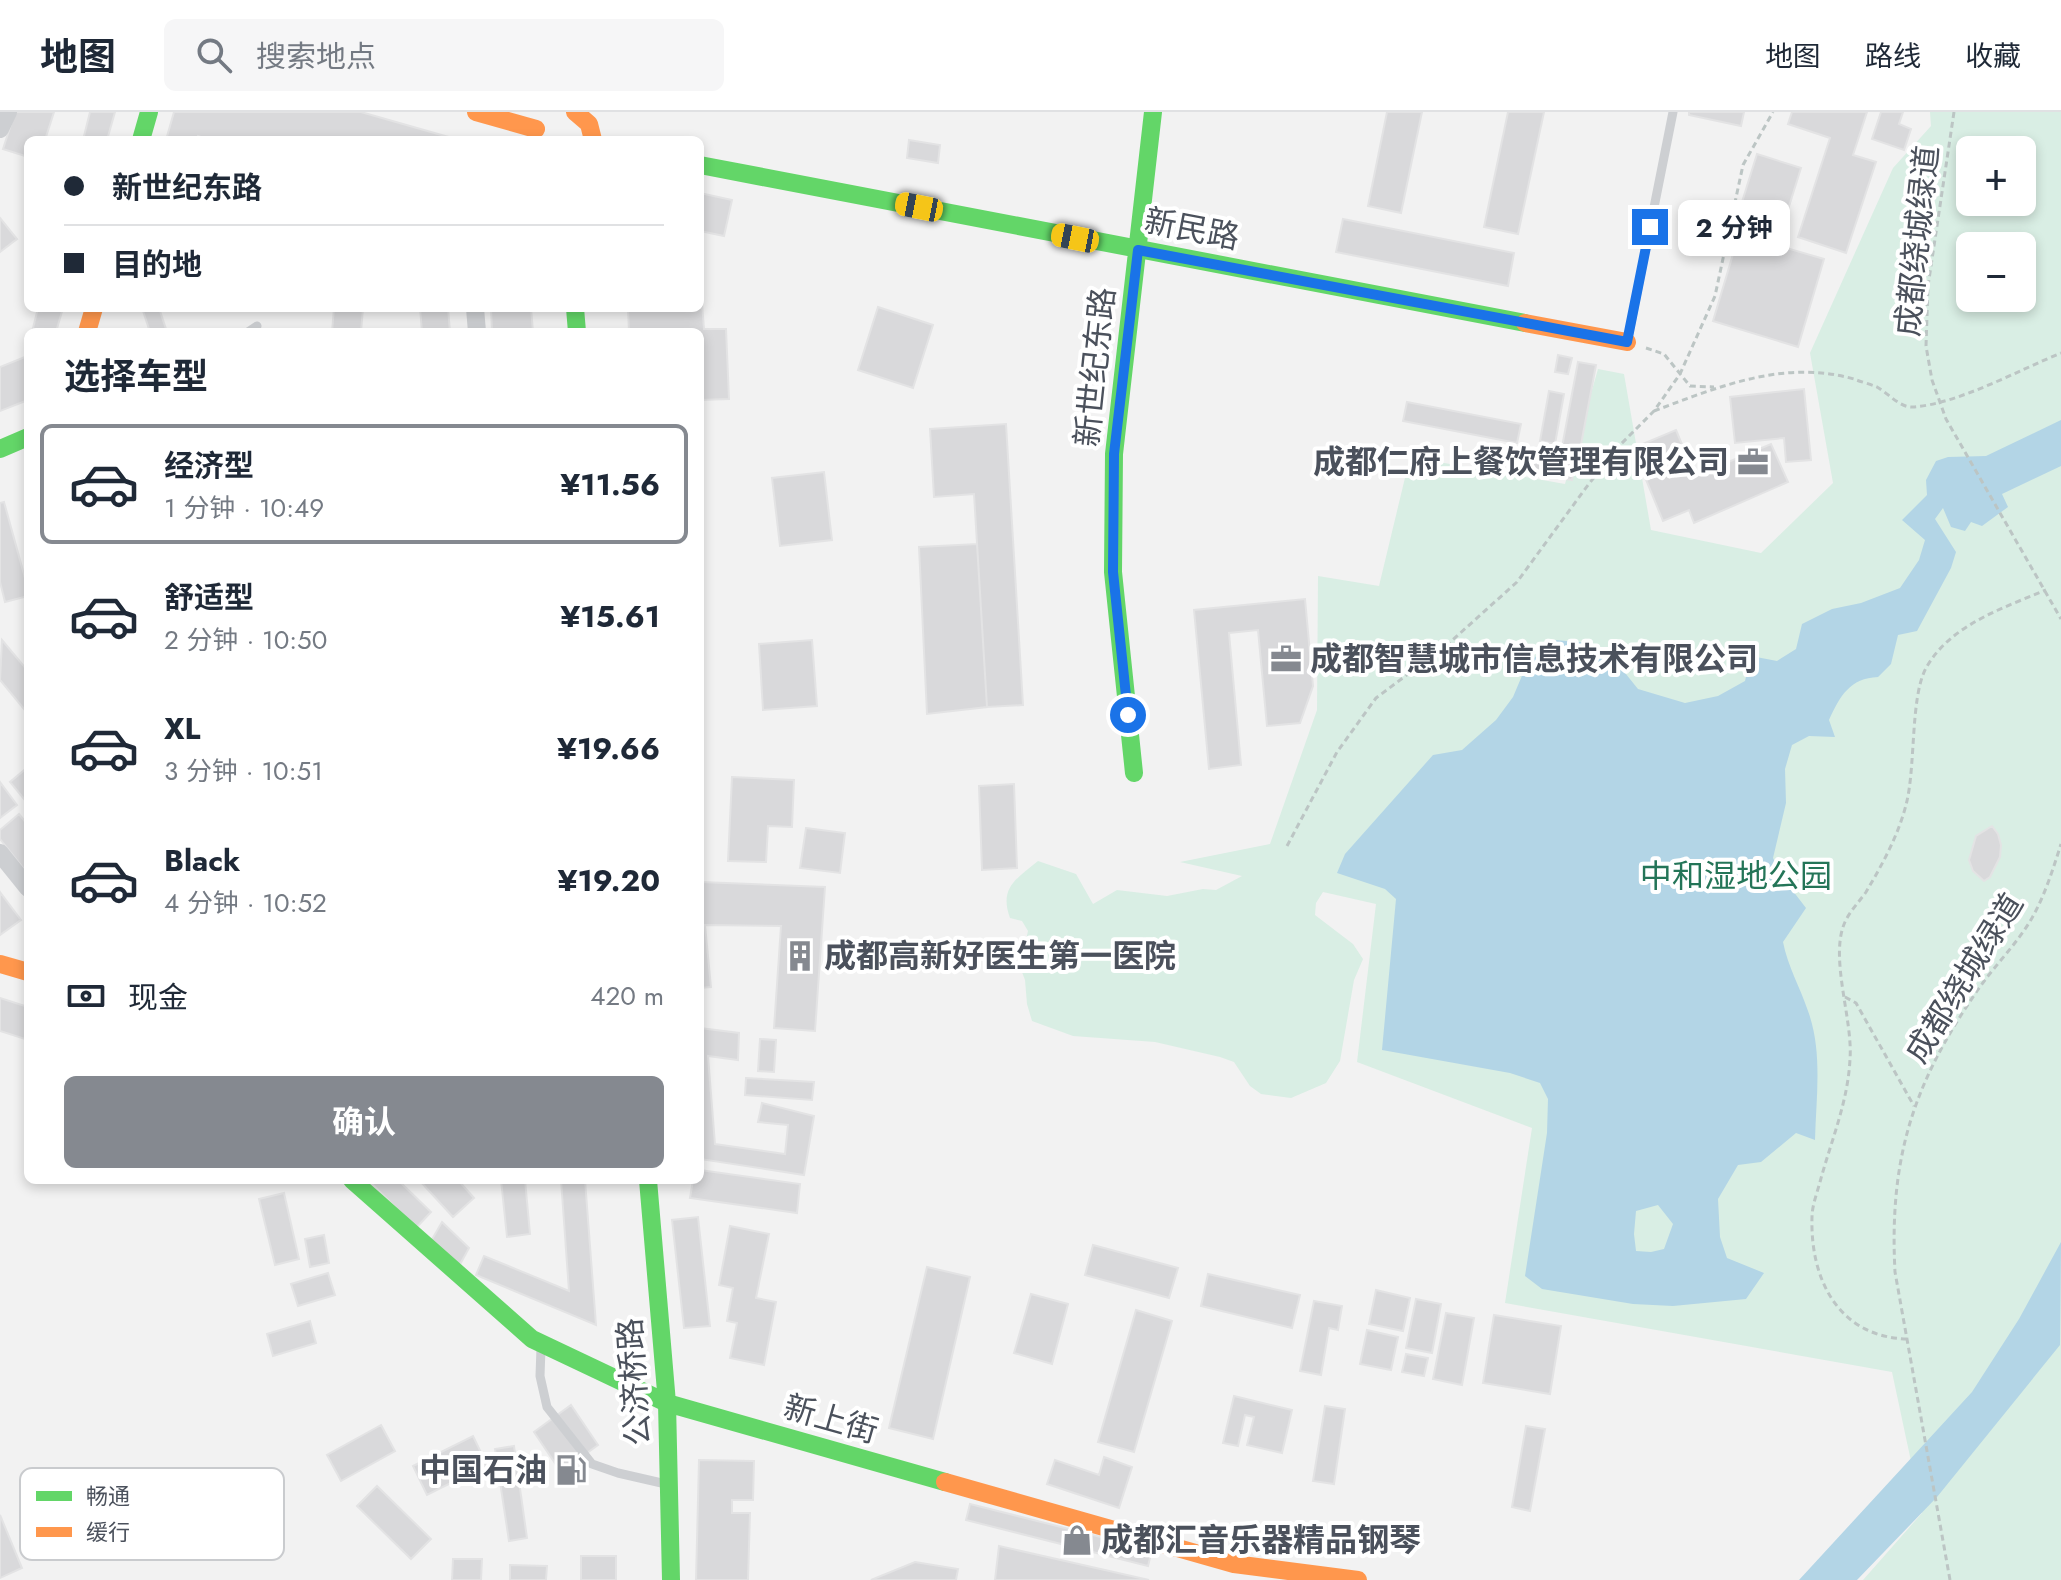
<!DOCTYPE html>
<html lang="zh">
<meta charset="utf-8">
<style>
body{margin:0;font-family:Jost,"Noto Sans SC",sans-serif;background:#f6f6f7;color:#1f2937;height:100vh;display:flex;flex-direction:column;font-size:30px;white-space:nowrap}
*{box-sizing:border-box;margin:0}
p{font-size:26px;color:#747a83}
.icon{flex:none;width:44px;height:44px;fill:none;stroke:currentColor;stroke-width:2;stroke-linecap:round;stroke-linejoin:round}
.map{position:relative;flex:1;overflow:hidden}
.panel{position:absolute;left:24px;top:216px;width:680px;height:856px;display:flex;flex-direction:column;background:#fff;border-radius:12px;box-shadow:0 4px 12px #0003}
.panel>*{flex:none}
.hud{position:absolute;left:24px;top:24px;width:680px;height:176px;border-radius:12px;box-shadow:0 4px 12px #0003;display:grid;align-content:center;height:176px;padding:0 40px;background:#fff}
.controls{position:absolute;left:1956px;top:24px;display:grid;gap:16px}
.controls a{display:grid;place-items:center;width:80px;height:80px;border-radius:12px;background:#fff;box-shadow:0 4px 12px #0003;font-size:40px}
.end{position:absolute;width:36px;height:36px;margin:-18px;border:10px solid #1a73e8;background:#fff;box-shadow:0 0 0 4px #fff}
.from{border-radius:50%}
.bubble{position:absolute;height:56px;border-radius:12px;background:#fff;box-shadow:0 4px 12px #0003;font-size:26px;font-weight:700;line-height:56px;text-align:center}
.car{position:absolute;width:24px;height:48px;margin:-24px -12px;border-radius:10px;box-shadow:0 0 6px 2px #0007;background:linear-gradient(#f5c518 24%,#345 0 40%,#f5c518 0 76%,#345 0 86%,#f5c518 0)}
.hud b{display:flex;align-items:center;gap:28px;height:76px;font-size:30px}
.hud b+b{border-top:2px solid #e0e1e3}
.hud i{width:20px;height:20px;background:#1f2937}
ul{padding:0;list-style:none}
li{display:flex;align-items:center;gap:24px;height:120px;margin:0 16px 12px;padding:0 24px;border:4px solid transparent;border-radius:12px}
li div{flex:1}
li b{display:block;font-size:30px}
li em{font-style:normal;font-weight:700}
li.selected{border-color:#858990}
li>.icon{width:72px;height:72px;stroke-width:1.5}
h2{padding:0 40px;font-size:36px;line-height:96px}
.pay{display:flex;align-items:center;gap:20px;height:88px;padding:0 40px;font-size:30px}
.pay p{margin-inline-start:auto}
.button{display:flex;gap:16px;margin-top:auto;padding:16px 40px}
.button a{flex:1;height:92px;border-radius:12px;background:#858990;color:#fff;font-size:32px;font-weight:700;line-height:92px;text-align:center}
header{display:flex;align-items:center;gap:48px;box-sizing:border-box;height:112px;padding:0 40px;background:#fff;border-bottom:2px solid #e0e1e3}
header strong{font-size:38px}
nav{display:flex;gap:44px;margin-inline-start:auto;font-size:28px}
.search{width:560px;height:72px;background:#f6f6f7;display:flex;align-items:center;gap:20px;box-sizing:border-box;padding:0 28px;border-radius:12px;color:#747a83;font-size:30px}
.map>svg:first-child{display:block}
.green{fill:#d9eee4;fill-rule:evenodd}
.water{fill:#b3d5e6;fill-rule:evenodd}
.building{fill:#d9d9db;stroke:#e3e3e4;stroke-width:2}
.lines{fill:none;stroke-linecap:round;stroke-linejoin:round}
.path{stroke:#bcc5c4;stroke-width:3;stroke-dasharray:6 4;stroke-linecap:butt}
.lane{stroke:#cdcfd2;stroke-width:9}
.street{stroke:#cdcfd2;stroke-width:18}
.fast{stroke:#63d668;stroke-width:18}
.slow{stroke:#ff974d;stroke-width:18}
.route{stroke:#1a73e8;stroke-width:10}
.labels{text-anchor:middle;stroke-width:8;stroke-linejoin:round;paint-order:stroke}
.street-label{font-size:32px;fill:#4b515c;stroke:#fff}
.poi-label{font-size:32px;font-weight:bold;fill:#4b515c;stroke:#fff;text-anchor:start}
.park-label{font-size:32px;fill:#247558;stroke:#fff}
.key{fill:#fff;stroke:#c9cbce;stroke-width:2}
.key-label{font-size:22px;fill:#4b515c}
</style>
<header>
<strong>地图</strong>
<div class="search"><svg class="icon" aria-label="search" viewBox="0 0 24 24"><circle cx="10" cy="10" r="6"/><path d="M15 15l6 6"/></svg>搜索地点</div>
<nav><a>地图</a><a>路线</a><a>收藏</a></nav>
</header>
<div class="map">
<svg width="2061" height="1468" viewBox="0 0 2061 1468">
<rect width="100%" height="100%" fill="#f2f2f2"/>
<path class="green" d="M1930,0H2061V1468H1863L1922,1401L1892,1260L1505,1191L1532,1016L1357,950L1376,792L1323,780L1316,791L1315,803L1353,832L1363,847L1354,868L1340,949L1326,971L1291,986L1261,982L1250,974L1234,950L1220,945L1155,930L1073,924L1032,909L1027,892L1025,868L1020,855L1028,819L1022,809L1010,806C999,776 1016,767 1038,749L1076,762L1093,792L1117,778L1167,784L1203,777L1216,778L1242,764L1180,750L1270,732L1317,598L1318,464L1379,474L1410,345L1565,372L1598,257L1624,262L1651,418L1761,441L1833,371L1810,241L1893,56L1931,14ZM1970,38H2022V90H1970ZM1970,134H2022V186H1970Z"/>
<path class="water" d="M2061,308V354L2002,382L2008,395L1982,414L1971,410L1965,419L1951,415L1943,396L1935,407L1956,440L1951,456L1917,519L1898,523L1891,552L1878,565C1850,566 1840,584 1829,608L1835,625L1809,624L1792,633L1785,657L1786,691L1773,746L1783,766L1806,796L1783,830C1788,855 1800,875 1808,899C1823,940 1816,986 1815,1028L1796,1021L1761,1050L1738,1053L1718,1087L1720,1125L1727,1146L1764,1161L1746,1187L1673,1194L1633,1192L1542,1177L1525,1164L1547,1021L1548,987L1540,971L1510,961L1382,938L1396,787L1385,777L1337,761L1345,742L1433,643L1462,638L1496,608L1513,585L1527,552L1555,528L1589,531L1609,541L1638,577L1685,591L1718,584L1745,569L1751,544L1777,549L1796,537L1802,512L1832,497L1861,491L1900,476L1919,448L1925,428L1902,408L1927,383L1926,368L1936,349L1948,345L1986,344ZM1658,1093L1673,1112L1664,1137L1651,1140L1636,1139L1634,1122L1636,1099Z
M2061,1130L2060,1233L1937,1385L1857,1468H1799L1972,1280L2019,1207Z"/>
<path class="building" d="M15,0H54L45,28H28V45L3,37Z
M90,0H115L107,28H83Z
M174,0H361L459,28H211L198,24L197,28H166Z
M1387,0H1422L1401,101L1368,94Z
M1508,0H1544L1518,122L1484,115Z
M1689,0H1744L1741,14L1689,3Z
M1792,0H1867L1853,43L1876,50L1846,141L1798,125L1830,26L1788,12Z
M1881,0H1903L1899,12L1911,17L1904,38L1872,27Z
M909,28L940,33L938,51L907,46Z
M1757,42L1801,56L1781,120L1737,106Z
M700,81L732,88L724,124L700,119Z
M0,106L17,127L0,140Z
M1343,107L1514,141L1508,174L1336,140Z
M1739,122L1824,147L1798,235L1713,209Z
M700,165L704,217H726L729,287L700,288V220H629L628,196H700Z
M878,195L933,213L913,276L858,258Z
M38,196H63L56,220H32Z
M152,196H159L167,220H150L143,199Z
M334,196H363L361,220H332Z
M420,196H448L450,220H422Z
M491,196H531L533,220H492Z
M28,234V288L0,299V255L25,245Z
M1558,243L1572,246L1568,262L1555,260Z
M1578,250L1596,253L1580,338L1562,335Z
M1804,277L1811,348L1786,350L1784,326L1735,331L1730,285Z
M1549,279L1564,282L1555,332L1540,329Z
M1407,290L1521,312L1517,331L1403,309Z
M1006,312L1023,593L987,595L974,382L934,385L930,317Z
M1676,318L1695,364L1771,332L1788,370L1694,411L1689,398L1663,409L1633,336Z
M1533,344L1575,351L1572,368L1531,361Z
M824,360L832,428L780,434L772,366Z
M4,390L28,477V484L5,490L0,470V391Z
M977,432L987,595L927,602L919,435Z
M1305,487L1313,574L1300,611L1267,614L1258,518L1229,521L1241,653L1209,657L1194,498Z
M2,528L28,559V602L0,568Z
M812,528L817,594L763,598L759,532Z
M28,655V692L10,670Z
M732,665L794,668L792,715L768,714L766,750L728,749Z
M0,670L17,693L0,706Z
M1014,672L1017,756L982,758L979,674Z
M19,702L28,713V762L0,727V718Z
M1992,714L1998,722L2001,733L2000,745L1990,765L1984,769L1973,759L1969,748L1976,724Z
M806,716L845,721L840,761L800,756Z
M700,765L701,770L825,775L815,919L774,916L781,814L705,813L711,875L700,876Z
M0,780L21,808L0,823Z
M0,886L28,895V928L0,919Z
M700,916L739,921L738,948L708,944L715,1032L785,1042L788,1013L758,1010L762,991L814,1004L804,1063L700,1047Z
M760,927L776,928L774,960L758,959Z
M746,966L814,970L812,988L745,983Z
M700,1058L800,1072L797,1101L690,1086L693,1068H700Z
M368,1068H398L431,1100L416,1116Z
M419,1068H458L474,1086L453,1105Z
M501,1068H525L530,1122L507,1125Z
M561,1068H585L596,1213L476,1163L484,1144L569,1179Z
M284,1081L299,1147L275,1153L259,1087Z
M698,1105L710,1214L684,1216L672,1108Z
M442,1110L469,1136L458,1156L431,1129Z
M730,1114L769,1122L756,1186L776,1190L764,1253L730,1246L737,1211L727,1209L733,1176L719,1173Z
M324,1123L329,1151L310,1155L305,1127Z
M1093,1133L1178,1156L1169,1186L1085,1163Z
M927,1155L970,1165L933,1327L889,1316Z
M328,1161L335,1183L298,1194L291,1172Z
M1208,1162L1300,1183L1292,1216L1201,1194Z
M1376,1178L1410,1186L1403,1219L1369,1212Z
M1031,1182L1068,1192L1052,1252L1014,1241Z
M1416,1187L1441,1192L1432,1241L1406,1236Z
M1314,1189L1342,1194L1338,1218L1329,1216L1321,1263L1300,1259Z
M1136,1198L1172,1209L1134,1340L1098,1330Z
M1446,1201L1474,1206L1462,1273L1433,1267Z
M1494,1203L1561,1214L1550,1282L1483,1271Z
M310,1209L316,1231L273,1244L267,1222Z
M1367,1218L1398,1225L1391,1258L1360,1252Z
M1406,1242L1428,1246L1424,1264L1402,1260Z
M1234,1284L1292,1298L1282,1341L1247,1333L1254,1305L1245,1303L1238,1334L1223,1331Z
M571,1293L598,1333L561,1360L534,1320Z
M1325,1294L1345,1297L1334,1372L1313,1369Z
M381,1313L395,1339L341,1369L327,1343Z
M1526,1314L1545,1317L1530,1399L1512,1395Z
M473,1324L487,1353L427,1383L413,1354Z
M514,1334L527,1426L509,1429L495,1337Z
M1104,1345L1132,1355L1119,1396L1047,1372L1055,1348L1099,1363Z
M699,1348L754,1349L753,1388H732V1401H750L748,1468H696Z
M377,1374L431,1427L411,1447L357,1394Z
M970,1392L1152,1438L1148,1454L966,1408Z
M0,1403L22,1456L0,1466Z
M999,1434L1149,1468H995Z
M581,1444H616V1468H581Z
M453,1447H482L481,1468H452Z
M915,1450L958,1457L956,1468H871Z
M510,1453L547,1454L546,1468H510Z"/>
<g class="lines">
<path class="path" d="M1954,0L1928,174L1926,234L1932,268L1946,307L2061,507
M1646,236L1664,242L1690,274L1714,275
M1654,299C1718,275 1784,247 1854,267C1861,270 1870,272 1877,275C1888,281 1900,296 1913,295C1958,292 2019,258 2061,241
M1287,734L1337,640L1376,586L1447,533L1517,470L1588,373L1619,334L1654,299L1680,262L1715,184L1743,53L1773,0
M1845,885L1856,891L1914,994
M1907,1227C1839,1225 1810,1168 1812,1105C1812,1094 1817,1081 1820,1070C1831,1029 1848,990 1850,947C1853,907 1829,845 1845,810C1850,799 1859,790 1866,780C1882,753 1898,724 1906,693C1916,655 1910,586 1926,556C1950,513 2003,496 2046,478
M1950,1468L1895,1160C1889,1046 1913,972 1977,879C1994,854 2017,832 2032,806C2045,783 2053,757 2061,732"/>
<path class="lane" d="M248,220L257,214
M1628,226L1673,0
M541,1236L540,1264L547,1295L592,1352L618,1361L666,1372"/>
<path class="street" d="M0,17L8,0
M475,196L477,220
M0,741L28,776"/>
<path class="fast" d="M141,28L149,0
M700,53L1525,211
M575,196L577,220
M0,337L28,325
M1134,661L1113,460L1114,342L1153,0
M352,1068L532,1227L667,1291L945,1370
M648,1068L667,1291L671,1468"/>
<path class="slow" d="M476,0L536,17
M575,0L589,12L593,28
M1525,211L1627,230
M87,220L94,196
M0,852L28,860
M945,1370L1234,1452L1358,1468"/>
</g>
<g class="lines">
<path class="route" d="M1128,603L1113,460L1114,342L1138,138L1627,230L1650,115"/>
</g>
<defs>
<symbol id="office-bare" viewBox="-9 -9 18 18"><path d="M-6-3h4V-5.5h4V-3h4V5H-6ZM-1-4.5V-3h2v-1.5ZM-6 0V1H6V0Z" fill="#858990" stroke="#fff" stroke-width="2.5" paint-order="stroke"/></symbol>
<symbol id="building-bare" viewBox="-9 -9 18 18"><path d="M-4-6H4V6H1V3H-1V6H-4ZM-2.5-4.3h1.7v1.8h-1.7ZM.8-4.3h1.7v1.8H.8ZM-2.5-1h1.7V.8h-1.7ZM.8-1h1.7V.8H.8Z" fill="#858990" stroke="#fff" stroke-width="2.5" paint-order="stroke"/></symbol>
<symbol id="fuel-bare" viewBox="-9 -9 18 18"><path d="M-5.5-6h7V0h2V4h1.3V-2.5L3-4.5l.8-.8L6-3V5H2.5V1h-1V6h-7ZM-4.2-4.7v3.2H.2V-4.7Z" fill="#858990" stroke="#fff" stroke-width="2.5" paint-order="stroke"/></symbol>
<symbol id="shop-bare" viewBox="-9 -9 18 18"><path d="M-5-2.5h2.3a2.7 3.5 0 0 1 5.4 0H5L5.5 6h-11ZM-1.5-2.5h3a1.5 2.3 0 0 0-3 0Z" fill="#858990" stroke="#fff" stroke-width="2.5" paint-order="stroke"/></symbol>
</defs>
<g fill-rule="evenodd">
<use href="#office-bare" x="1731" y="328" width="44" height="44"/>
<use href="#office-bare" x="1264" y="525" width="44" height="44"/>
<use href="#building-bare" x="778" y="822" width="44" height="44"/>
<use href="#fuel-bare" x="549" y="1336" width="44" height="44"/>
<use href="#shop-bare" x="1055" y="1406" width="44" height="44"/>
</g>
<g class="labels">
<g class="street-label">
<text transform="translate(1192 117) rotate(11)" y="11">新民路</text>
<text transform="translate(1917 129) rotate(-84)" y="11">成都绕城绿道</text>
<text transform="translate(1095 255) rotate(-84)" y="11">新世纪东路</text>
<text transform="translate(1964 866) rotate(-58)" y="11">成都绕城绿道</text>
<text transform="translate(634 1270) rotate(-94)" y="11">公济桥路</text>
<text transform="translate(831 1307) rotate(16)" y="11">新上街</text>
</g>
<g class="poi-label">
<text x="1729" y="361" text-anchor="end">成都仁府上餐饮管理有限公司</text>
<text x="1310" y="558">成都智慧城市信息技术有限公司</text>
<text x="824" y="855">成都高新好医生第一医院</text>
<text x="547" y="1369" text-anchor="end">中国石油</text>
<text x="1101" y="1439">成都汇音乐器精品钢琴</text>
</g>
<g class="park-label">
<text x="1736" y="775">中和湿地公园</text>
</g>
</g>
<rect x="20" y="1356" width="264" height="92" rx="12" class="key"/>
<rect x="36" y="1379" width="36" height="10" fill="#63d668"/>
<rect x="36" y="1415" width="36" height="10" fill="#ff974d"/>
<g class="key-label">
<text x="86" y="1392">畅通</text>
<text x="86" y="1428">缓行</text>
</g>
</svg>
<div class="controls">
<a>+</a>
<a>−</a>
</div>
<i class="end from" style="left:1128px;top:603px"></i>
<i class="end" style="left:1650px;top:115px"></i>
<div class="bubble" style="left:1678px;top:88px;width:112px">2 分钟</div>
<i class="car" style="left:919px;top:95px;rotate:281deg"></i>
<i class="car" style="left:1075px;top:126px;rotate:281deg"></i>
<div class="hud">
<b><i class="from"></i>新世纪东路</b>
<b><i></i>目的地</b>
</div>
<section class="panel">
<h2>选择车型</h2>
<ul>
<li class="selected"><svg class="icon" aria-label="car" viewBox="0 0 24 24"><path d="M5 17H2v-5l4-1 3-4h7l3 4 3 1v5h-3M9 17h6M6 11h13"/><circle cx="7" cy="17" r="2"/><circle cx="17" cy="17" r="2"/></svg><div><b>经济型</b><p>1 分钟 · 10:49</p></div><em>¥11.56</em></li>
<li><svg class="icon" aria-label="car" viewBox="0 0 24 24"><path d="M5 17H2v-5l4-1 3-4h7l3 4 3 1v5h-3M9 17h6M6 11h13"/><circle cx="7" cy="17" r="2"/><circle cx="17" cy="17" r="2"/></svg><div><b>舒适型</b><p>2 分钟 · 10:50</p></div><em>¥15.61</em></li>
<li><svg class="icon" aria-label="car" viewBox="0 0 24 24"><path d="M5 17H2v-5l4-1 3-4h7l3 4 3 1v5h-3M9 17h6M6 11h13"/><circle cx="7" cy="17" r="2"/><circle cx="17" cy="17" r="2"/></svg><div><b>XL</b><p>3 分钟 · 10:51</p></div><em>¥19.66</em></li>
<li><svg class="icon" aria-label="car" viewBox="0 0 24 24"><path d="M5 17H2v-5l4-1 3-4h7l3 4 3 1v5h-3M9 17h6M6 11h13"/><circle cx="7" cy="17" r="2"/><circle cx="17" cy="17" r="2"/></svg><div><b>Black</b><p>4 分钟 · 10:52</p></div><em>¥19.20</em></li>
</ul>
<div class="pay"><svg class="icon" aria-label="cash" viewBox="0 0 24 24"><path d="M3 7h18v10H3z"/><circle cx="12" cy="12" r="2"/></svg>现金<p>420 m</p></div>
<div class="button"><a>确认</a></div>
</section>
</div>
